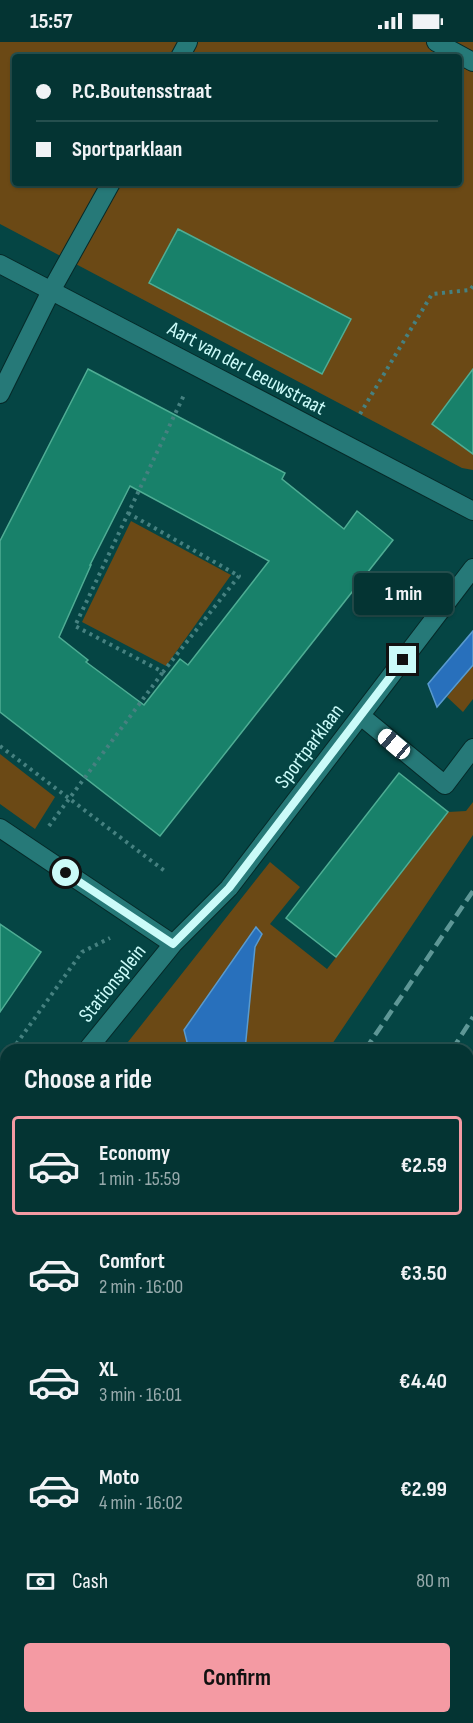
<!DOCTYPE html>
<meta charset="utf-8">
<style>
body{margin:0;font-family:"Sofia Sans Condensed",sans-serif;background:#0d3c3b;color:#f1f3f6;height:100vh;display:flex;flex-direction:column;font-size:22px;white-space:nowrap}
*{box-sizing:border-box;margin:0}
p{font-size:20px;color:#97aaac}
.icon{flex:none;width:33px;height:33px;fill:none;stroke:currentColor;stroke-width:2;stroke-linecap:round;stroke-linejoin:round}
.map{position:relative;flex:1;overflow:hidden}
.details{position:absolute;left:0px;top:1002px;width:474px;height:680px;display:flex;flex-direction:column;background:#043433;border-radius:18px 18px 0 0;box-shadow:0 2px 4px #0004,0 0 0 2px #254f4e}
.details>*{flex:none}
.guide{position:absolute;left:12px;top:12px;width:450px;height:132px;border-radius:6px;box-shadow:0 2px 4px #0004,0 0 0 2px #254f4e;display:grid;align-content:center;height:132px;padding:0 24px;background:#043433}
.end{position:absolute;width:27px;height:27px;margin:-14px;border:8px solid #cbfbf9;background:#111;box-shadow:0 0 0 3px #111}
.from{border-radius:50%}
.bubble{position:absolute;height:42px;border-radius:6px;background:#043433;box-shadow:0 2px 4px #0004,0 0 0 2px #254f4e;font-size:20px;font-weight:700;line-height:42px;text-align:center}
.car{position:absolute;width:18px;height:36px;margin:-18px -9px;border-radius:8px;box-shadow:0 0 4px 2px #0007;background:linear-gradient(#fff 24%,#345 0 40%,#fff 0 76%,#345 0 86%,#fff 0)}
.guide b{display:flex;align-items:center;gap:21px;height:57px;font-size:22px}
.guide b+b{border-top:2px solid #254f4e}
.guide i{width:15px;height:15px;background:#f1f3f6}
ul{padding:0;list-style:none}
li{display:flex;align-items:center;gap:18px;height:99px;margin:0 12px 9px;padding:0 12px;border:3px solid transparent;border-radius:6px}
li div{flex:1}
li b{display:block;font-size:22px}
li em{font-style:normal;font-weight:700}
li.selected{border-color:#f49aa3}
li>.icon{width:54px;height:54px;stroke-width:1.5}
h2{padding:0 24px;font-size:27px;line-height:72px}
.pay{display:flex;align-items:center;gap:15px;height:66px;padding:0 24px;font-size:22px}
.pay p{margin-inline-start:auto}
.action{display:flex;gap:12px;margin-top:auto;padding:12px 24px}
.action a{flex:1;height:69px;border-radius:6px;background:#f49aa3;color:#111;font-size:24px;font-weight:700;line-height:69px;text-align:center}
.status{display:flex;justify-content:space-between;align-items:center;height:42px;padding:0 30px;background:#043433;direction:ltr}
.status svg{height:16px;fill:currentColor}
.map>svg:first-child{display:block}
.green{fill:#6b4915;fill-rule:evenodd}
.water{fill:#2870bc;stroke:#599ace;stroke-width:1.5}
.building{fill:#18816a;stroke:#4fad94;stroke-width:1.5;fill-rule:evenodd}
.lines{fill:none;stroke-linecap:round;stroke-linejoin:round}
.minor-casing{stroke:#062928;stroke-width:20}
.path{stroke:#468180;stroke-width:4;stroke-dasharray:3 4.5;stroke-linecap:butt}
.minor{stroke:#267978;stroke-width:18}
.rail{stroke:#5e9796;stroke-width:4.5;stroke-dasharray:12 6;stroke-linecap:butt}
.route{stroke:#cbfbf9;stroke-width:8}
.labels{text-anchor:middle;stroke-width:4.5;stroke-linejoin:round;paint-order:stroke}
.street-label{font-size:21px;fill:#cbfbf9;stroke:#054544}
</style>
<div class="status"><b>15:57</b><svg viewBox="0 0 49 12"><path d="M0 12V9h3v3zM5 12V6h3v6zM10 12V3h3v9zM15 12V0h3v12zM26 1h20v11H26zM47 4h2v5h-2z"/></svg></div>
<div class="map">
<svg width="473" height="1681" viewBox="0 0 473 1681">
<rect width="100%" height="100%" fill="#054544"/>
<path class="green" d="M0,0H473V428L462,426L0,182ZM15,15H459V141H15Z
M131,479L231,533L166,624L82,580Z
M473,623V657L463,670L447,655Z
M0,712L55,755L35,787L0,762Z
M473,760V793L328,1008H245L255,905L262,892L184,988L189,1008H127L124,1005L270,820L300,845L270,882L327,927L448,770L466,769Z
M6,1319V1375L0,1384V1327Z
M473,1360V1511L468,1520V1367Z
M6,1392V1494L0,1503V1401Z
M262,1676H379L376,1681H258Z"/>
<path class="water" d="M473,589V623L437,665L428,642Z
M256,885L262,892L255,905L245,1008H189L184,988Z"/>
<path class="building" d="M178,187L351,277L322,332L149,241Z
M88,327L285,431L282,437L344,487L357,469L393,498L160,794L0,670V499ZM130,444L269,519L188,623L180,617L144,663L86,620L88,618L59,595L91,523H90Z
M473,327V412L432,382Z
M399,731L448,770L336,915L286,876Z
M0,882L41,910L0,970Z"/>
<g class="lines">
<defs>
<path id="minor" d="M436,0L473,20
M180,15L188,0
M0,222L473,469
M0,352L51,249L111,141
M361,674L445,743L473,706
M0,786L173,902
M87,1008L173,902L229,846L473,526
M0,1127L6,1118
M468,1612L473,1604
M427,1681L430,1676"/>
</defs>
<use href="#minor" class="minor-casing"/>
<path class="path" d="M360,372L432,252L470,248L473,244
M128,471L239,534L163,630L75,584L184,353
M0,704L166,830
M49,784L163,630
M12,1008L82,910L110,896
M0,1024L6,1016
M0,1049L6,1055"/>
<use href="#minor" class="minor"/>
<path class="rail" d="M365,1008L473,849
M452,1008L473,975
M468,1054L473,1046
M468,1111L473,1104
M468,1172L473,1164
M468,1312L473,1305
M0,1553L6,1544
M8,1681L12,1676
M47,1681L51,1676
M88,1681L91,1676
M128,1681L131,1676
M221,1681L225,1676"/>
</g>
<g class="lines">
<path class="route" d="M66,831L173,902L229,846L403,618"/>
</g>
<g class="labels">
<g class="street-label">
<text transform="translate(247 326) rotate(28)" y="7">Aart van der Leeuwstraat</text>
<text transform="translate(309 704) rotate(-53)" y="7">Sportparklaan</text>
<text transform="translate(112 941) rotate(-51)" y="7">Stationsplein</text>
</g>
</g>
</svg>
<i class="end from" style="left:66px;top:831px"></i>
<i class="end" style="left:403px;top:618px"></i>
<div class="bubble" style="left:354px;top:531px;width:99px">1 min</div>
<i class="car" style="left:394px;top:702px;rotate:310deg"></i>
<div class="guide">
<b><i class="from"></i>P.C.Boutensstraat</b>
<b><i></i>Sportparklaan</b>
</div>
<section class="details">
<h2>Choose a ride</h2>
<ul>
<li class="selected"><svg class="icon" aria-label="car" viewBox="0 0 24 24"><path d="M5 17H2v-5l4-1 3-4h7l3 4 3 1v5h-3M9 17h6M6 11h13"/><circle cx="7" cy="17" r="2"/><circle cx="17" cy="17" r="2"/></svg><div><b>Economy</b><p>1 min · 15:59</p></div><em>€2.59</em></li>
<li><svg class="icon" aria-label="car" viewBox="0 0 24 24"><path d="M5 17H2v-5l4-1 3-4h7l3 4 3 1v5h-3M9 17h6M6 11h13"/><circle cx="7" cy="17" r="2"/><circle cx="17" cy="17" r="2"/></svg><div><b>Comfort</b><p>2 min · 16:00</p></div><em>€3.50</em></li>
<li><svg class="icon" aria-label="car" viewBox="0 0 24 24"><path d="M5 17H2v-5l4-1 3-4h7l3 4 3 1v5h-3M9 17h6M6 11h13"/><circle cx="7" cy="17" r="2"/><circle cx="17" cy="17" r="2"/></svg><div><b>XL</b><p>3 min · 16:01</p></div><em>€4.40</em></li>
<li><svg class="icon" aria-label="car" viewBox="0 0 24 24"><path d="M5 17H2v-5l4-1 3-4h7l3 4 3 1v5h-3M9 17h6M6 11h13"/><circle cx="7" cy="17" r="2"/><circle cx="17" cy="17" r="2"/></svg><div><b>Moto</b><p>4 min · 16:02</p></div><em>€2.99</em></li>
</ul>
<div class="pay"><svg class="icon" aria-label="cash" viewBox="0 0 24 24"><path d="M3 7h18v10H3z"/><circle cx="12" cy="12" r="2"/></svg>Cash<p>80 m</p></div>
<div class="action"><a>Confirm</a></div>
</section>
</div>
